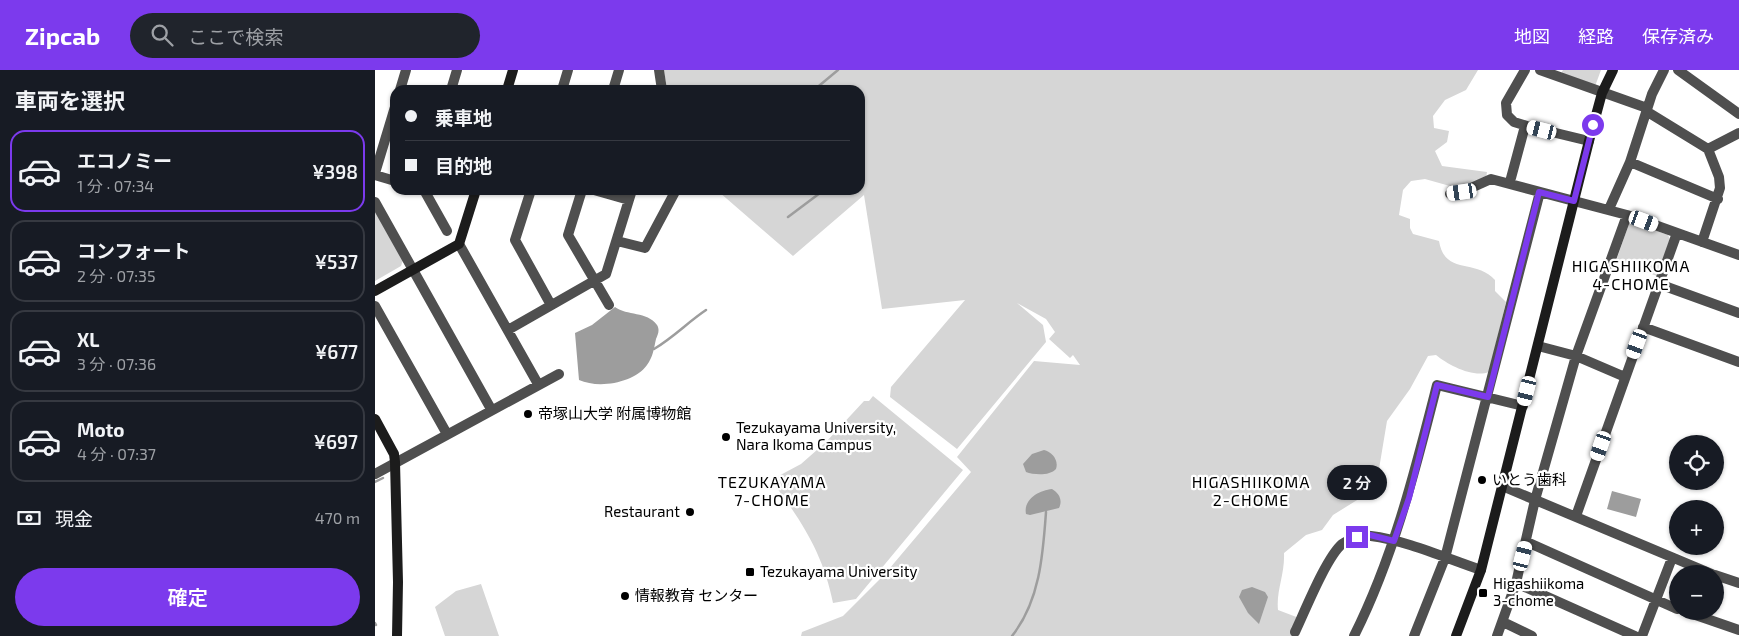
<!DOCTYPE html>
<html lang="ja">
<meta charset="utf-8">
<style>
body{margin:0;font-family:"Exo 2","Noto Sans JP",sans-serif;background:#20242c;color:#f1f3f6;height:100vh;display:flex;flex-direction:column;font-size:19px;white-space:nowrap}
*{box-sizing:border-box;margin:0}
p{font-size:16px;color:#9ea1a6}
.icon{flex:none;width:28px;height:28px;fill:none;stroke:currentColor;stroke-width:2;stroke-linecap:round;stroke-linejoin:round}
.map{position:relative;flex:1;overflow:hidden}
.side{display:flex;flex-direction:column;background:#171b24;width:375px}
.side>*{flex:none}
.guide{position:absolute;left:15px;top:15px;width:475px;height:110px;border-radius:15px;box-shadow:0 1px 4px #0004;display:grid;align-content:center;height:110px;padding:0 15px;background:#171b24}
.tools{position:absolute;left:1294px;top:365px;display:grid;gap:10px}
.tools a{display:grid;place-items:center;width:55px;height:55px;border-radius:50%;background:#171b24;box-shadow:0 1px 4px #0004;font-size:25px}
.end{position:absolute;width:22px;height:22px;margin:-11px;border:6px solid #7c3aed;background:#fff;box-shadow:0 0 0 2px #fff}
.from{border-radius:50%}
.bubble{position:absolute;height:35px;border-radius:18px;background:#171b24;box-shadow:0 1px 4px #0004;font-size:16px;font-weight:600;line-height:35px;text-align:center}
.car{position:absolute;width:15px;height:30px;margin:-15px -8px;border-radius:6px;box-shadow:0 0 4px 1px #0007;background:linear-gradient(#fff 24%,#345 0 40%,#fff 0 76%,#345 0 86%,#fff 0)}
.guide b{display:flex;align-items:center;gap:18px;height:48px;font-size:19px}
.guide b+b{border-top:1px solid #363941}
.guide i{width:12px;height:12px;background:#f1f3f6}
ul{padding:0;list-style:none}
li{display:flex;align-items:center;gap:15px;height:82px;margin:0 10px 8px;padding:0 5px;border:2px solid #363941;border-radius:15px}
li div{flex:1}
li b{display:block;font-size:19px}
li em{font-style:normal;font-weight:600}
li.on{border-color:#7c3aed}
li>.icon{width:45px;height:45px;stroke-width:1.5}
h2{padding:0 15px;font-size:22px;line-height:60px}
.pay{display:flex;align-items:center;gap:12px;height:55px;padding:0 15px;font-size:19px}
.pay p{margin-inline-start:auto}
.button{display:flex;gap:10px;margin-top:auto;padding:10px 15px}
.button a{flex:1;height:58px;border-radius:30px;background:#7c3aed;color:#fff;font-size:20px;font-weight:600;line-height:58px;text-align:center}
header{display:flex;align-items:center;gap:30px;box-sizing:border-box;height:70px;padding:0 25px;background:#7c3aed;color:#fff}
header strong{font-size:24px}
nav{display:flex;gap:28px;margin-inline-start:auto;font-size:18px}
.search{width:350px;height:45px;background:#20242c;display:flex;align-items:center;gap:12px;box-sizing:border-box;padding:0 18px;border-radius:28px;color:#9ea1a6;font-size:19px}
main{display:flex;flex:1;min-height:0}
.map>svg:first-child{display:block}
.green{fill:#d6d6d6}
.water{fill:#9d9d9d}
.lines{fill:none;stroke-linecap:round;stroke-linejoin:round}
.stream{stroke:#9d9d9d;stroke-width:2.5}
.street{stroke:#4f4f4f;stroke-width:10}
.secondary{stroke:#1c1c1c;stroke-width:10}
.route{stroke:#7c3aed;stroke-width:6}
.poi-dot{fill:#000;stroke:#fff;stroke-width:2}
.labels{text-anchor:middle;stroke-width:4.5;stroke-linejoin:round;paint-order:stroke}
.poi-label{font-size:15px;fill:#000;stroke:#fff;text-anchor:start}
.neighbourhood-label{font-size:16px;letter-spacing:1px;fill:#000;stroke:#fff}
</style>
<header>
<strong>Zipcab</strong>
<div class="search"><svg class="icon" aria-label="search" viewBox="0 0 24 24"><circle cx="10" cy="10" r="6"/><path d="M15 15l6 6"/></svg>ここで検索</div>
<nav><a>地図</a><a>経路</a><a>保存済み</a></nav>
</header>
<main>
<section class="side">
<h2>車両を選択</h2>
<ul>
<li class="on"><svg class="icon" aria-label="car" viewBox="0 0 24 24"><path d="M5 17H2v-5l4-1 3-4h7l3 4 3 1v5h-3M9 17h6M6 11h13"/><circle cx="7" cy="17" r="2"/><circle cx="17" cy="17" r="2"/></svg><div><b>エコノミー</b><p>1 分 · 07:34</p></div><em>¥398</em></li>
<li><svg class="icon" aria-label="car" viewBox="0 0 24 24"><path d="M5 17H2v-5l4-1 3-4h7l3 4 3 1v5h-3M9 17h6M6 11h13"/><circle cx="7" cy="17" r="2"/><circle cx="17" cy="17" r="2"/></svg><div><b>コンフォート</b><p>2 分 · 07:35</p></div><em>¥537</em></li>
<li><svg class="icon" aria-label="car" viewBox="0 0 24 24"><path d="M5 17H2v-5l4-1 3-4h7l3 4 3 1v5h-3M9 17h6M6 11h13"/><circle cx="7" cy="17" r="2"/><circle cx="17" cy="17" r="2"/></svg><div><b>XL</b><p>3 分 · 07:36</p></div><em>¥677</em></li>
<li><svg class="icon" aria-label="car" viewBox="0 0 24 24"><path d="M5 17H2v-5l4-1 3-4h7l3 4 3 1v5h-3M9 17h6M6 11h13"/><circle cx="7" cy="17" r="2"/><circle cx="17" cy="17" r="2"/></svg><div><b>Moto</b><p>4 分 · 07:37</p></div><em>¥697</em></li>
</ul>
<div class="pay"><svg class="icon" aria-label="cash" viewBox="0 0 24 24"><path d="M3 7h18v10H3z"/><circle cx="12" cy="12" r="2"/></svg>現金<p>470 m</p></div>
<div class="button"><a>確定</a></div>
</section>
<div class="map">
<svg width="1364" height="566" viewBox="0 0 1364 566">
<rect width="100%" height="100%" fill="#fff"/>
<path class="green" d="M289,0H1103L1091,20L1070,30L1058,46L1059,58L1074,61L1072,72L1060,81L1067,96L1112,102L1111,108L1082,118L1050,109L1036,111L1028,120L1024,145L1035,149V158L1038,164L1064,171C1070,206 1100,188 1120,210V221L1131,232L1114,302C1098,308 1073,295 1061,285L1053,286L1035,319L1012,351L1003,405L987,427L958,445L947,460L931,465L909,483C910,504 901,521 903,540L924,548L917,566H426L427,562L468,546L509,505L596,402L582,387L659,291L705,295L698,285L695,288L674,269L680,262L671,249L642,233L668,255L671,272L582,379L515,327L516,317L590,230L507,239L489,125L418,186L344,122L485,120V20H292Z
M1188,0H1226L1219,19L1185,5Z
M0,139L28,190L26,196L0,211Z
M1258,152L1293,165L1295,169L1282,206L1241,191L1254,154Z
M498,326L588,400L481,529L458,533C448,483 426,450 396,410L426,394L451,372L489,331H494Z
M106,514L124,566H70L60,537L81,521Z"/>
<path class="water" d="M240,237C252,246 272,241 282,255C285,260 283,264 281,269C279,278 278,287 272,295C259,313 224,319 204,310L200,263L217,255Z
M669,380C677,382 684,390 681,399C675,406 659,405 651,402L648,394L657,384Z
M677,419C684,423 688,430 684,438L655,445L651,444C648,429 665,420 677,419Z
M1237,421L1266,429L1261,447L1232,439Z
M877,517L890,522L893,527L884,554L873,543L864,527L867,520Z"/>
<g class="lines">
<path class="stream" d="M439,20L463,0
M413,147L449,120
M279,279C299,267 313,252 331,240
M0,412L8,408
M0,553L1,555
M637,566C665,531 668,484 671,442"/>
<path class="street" d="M284,0L287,20
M1150,0L1131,33L1132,45L1139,52L1152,56L1214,71
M1165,0L1272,38
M1303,0L1364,44
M25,20L31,0
M76,20L82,0
M187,20L193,0
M238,20L244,0
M1271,41L1333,79L1344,107L1345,118L1327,172
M1333,79L1364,63
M1255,92L1343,129
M0,103L20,37
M0,105L20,111
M1136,108L1150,56
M49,120L72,161
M156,120L140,170L176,235
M207,120L193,165L234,235
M219,120L254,130
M1075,124L1087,122L1116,109L1252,145L1364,185
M0,132L116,339
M1234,139L1255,92L1277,24L1289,0
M242,171L270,178L301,120
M84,174L163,314
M1284,214L1364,243
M0,236L72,364
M1268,257L1364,292
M133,260L231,204L257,120
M1163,276L1201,286L1250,307
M0,404L184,304
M1127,416L1337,504
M1201,446L1302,163
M1152,472L1302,539
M1340,505L1364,513
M1141,513L1260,566
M1309,541L1364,560
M1128,552L1157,566
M920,562C930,541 951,488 967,474C974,469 987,465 996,466C1030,470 1073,489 1106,500
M979,566C1019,486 1040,401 1062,315L1148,336
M1039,566L1070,488L1165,122
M1122,566L1141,513L1160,430L1201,286L1252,145
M1267,566L1297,488"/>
<path class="secondary" d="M132,20L138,0
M0,221L84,174L101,120
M0,349L19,384L20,392L23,512L22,566
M1081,566L1106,500L1214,71L1227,23L1238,0"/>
</g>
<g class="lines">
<path class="route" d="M982,467L995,465L1019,471L1034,428L1062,315L1113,327L1164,122L1199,131L1218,55"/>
</g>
<g class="poi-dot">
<circle cx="153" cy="344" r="5"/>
<circle cx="351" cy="367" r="5"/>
<circle cx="1107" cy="410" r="5"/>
<circle cx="315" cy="442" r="5"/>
<rect x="370" y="497" width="10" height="10" rx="2.5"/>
<rect x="1103" y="518" width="10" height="10" rx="2.5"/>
<circle cx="250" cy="526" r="5"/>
</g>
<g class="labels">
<g class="poi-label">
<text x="163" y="349">帝塚山大学 附属博物館</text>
<text x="361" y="363">Tezukayama University,<tspan x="361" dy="17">Nara Ikoma Campus</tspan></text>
<text x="1117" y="415">いとう歯科</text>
<text x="305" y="447" text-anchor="end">Restaurant</text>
<text x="385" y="507">Tezukayama University</text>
<text x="1118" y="519">Higashiikoma<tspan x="1118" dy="17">3-chome</tspan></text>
<text x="260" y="531">情報教育 センター</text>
</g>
<g class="neighbourhood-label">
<text x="1256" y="202">HIGASHIIKOMA<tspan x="1256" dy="18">4-CHOME</tspan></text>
<text x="397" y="418">TEZUKAYAMA<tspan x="397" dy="18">7-CHOME</tspan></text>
<text x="876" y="418">HIGASHIIKOMA<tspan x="876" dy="18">2-CHOME</tspan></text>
</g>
</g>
</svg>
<div class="tools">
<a><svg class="icon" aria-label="locate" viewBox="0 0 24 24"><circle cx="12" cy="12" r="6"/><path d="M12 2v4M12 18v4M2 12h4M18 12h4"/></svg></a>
<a>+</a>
<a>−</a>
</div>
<i class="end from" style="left:1218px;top:55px"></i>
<i class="end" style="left:982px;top:467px"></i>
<div class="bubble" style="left:952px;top:395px;width:60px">2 分</div>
<i class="car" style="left:1167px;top:60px;rotate:284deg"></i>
<i class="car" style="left:1087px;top:122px;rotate:262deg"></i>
<i class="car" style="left:1269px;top:151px;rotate:110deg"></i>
<i class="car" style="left:1262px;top:274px;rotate:200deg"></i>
<i class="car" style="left:1152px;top:321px;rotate:194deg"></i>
<i class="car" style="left:1226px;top:376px;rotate:199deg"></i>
<i class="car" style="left:1148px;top:486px;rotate:14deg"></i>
<div class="guide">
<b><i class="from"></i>乗車地</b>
<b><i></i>目的地</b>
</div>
</div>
</main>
